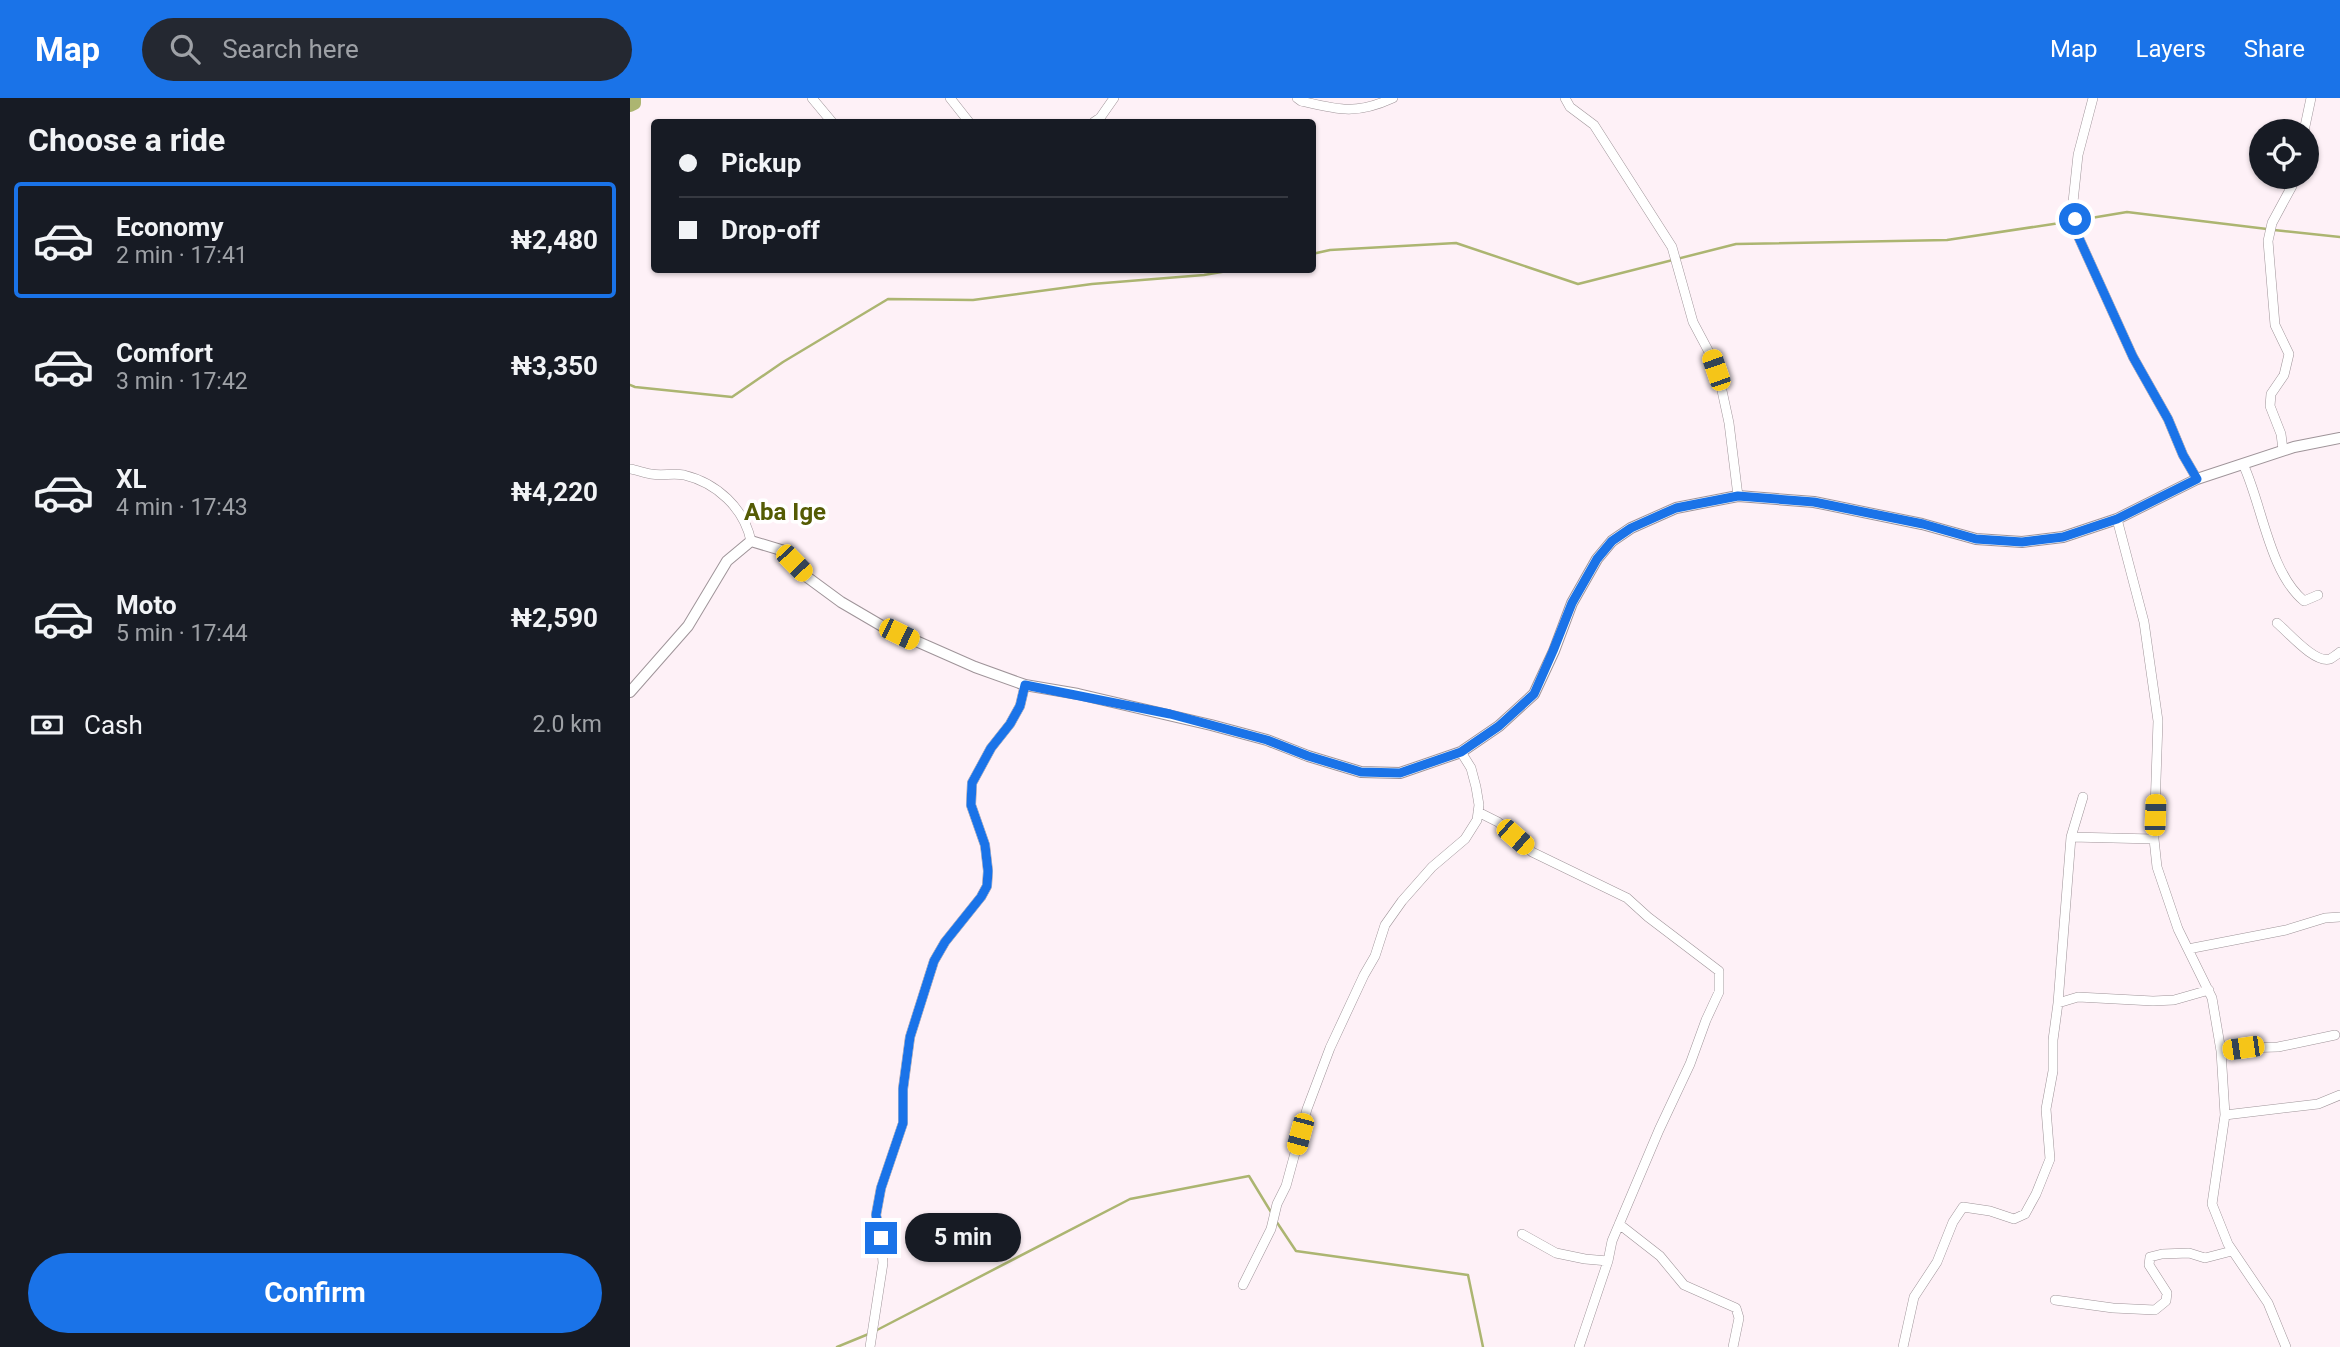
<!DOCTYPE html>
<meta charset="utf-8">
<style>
body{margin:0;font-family:Roboto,sans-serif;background:#242831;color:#f1f3f6;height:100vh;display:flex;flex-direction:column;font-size:26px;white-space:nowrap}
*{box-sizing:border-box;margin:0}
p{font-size:23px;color:#9ea1a6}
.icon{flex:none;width:38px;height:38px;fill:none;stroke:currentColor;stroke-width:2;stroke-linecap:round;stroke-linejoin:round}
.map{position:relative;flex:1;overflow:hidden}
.side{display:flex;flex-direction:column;background:#171b24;width:630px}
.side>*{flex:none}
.hud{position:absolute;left:21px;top:21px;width:665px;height:154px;border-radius:7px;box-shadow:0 2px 5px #0004;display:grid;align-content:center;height:154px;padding:0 28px;background:#171b24}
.tools{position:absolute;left:1619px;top:21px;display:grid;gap:14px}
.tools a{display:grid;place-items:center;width:70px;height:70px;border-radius:50%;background:#171b24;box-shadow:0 2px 5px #0004;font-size:35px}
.end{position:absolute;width:32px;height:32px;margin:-16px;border:9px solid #1a73e8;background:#fff;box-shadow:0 0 0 4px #fff}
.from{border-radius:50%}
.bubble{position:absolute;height:49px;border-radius:24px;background:#171b24;box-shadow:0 2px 5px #0004;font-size:23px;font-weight:700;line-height:49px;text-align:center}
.car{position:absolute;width:21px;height:42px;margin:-21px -10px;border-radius:9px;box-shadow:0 0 5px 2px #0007;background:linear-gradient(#f5c518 24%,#345 0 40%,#f5c518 0 76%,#345 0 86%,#f5c518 0)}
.hud b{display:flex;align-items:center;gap:24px;height:66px;font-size:26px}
.hud b+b{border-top:2px solid #363941}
.hud i{width:18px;height:18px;background:#f1f3f6}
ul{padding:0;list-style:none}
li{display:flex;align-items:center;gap:21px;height:116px;margin:0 14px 10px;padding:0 14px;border:4px solid transparent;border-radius:7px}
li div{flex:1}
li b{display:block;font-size:26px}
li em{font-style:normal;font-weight:700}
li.on{border-color:#1a73e8}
li>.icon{width:63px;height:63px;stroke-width:1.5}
h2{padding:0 28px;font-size:32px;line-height:84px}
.pay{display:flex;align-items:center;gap:18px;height:77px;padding:0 28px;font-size:26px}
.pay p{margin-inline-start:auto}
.cta{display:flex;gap:14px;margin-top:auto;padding:14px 28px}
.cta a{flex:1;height:80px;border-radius:42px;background:#1a73e8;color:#fff;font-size:28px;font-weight:700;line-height:80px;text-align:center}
header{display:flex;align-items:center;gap:42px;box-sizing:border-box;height:98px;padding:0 35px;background:#1a73e8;color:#fff}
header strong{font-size:33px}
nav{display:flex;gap:38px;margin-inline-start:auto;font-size:24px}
.search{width:490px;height:63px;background:#242831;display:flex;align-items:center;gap:18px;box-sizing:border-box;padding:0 24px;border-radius:38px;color:#9ea1a6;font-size:26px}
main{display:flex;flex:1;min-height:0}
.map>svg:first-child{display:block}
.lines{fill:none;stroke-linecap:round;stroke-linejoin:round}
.stream{stroke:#acb571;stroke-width:2.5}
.river{stroke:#acb571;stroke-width:14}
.minor-casing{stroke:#9f9499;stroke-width:10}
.tertiary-casing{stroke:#9f9499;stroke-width:12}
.minor{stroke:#fff;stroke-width:9}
.tertiary{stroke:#fff;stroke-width:10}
.route{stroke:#1a73e8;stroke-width:9}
.labels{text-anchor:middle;stroke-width:7;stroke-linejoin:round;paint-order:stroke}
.quarter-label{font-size:24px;font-weight:bold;fill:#545b04;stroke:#fff}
</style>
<header>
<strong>Map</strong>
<div class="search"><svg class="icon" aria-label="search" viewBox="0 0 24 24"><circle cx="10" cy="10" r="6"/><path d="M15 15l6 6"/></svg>Search here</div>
<nav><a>Map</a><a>Layers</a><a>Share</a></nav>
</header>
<main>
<section class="side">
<h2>Choose a ride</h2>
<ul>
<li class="on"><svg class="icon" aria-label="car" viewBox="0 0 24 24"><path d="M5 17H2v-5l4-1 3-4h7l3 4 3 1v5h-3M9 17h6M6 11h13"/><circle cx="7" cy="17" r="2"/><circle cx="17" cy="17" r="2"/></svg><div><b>Economy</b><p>2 min · 17:41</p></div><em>₦2,480</em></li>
<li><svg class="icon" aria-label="car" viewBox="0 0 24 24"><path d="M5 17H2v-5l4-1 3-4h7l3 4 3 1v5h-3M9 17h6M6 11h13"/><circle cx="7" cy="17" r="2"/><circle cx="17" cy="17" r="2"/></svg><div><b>Comfort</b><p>3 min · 17:42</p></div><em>₦3,350</em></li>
<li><svg class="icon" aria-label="car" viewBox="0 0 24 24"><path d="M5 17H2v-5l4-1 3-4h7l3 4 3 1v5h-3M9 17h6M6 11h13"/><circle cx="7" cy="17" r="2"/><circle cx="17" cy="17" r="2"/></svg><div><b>XL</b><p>4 min · 17:43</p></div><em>₦4,220</em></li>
<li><svg class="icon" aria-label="car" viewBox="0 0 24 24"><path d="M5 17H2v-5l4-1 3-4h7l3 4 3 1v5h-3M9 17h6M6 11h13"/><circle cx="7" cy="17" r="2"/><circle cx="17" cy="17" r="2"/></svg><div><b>Moto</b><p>5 min · 17:44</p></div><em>₦2,590</em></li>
</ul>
<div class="pay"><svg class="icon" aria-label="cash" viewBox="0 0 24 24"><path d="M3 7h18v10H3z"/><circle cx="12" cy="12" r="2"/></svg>Cash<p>2.0 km</p></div>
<div class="cta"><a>Confirm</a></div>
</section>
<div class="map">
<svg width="1710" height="1249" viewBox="0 0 1710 1249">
<rect width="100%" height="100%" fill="#fef1f7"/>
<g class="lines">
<path class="stream" d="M1449,122L1497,114L1637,131
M1644,132L1710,139
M682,156L700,152L826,145L948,186L1106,146L1317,142L1443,123
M0,287L5,289L102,299L153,264L258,201L343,202L462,186L574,177L603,172
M646,1123L666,1153L838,1177L853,1249
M247,1232L500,1101L619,1078L641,1114
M207,1249L241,1235"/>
<path class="river" d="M0,7L4,5V0"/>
<defs>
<path id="minor" d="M182,0L202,24
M320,0L339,24
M667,0L671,3C709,12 726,17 763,0
M935,0L940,9L964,27L1042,149L1063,224L1080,256L1091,288L1099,325L1108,398
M1463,0L1448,57L1443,104L1448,138L1503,259L1538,321L1553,357L1567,381
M464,24L470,20L484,0
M1674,33L1681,0
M1653,352L1651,336L1640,308L1641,296L1654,277L1659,256L1645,227L1638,143L1642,125L1662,88L1664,79
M1613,366C1632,406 1639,474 1674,503L1688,497
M0,371C7,372 14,375 21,376C32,378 43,375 54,377C87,385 114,410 121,443
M1487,421L1514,524L1528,623L1524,741L1527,769L1548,831L1582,900L1591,953L1595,1017L1582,1106L1598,1146L1638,1205L1656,1249
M1647,525C1658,534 1685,566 1700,561C1702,560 1709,555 1710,554
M848,714L868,724L902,754L997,800L1018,819L1089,873V894L1076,922L1060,966L1029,1032L982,1143L978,1163
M1441,739L1524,741
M1558,851L1656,832L1695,820L1710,819
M1428,905L1448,899L1523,903L1544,902L1579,892
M1591,953L1613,950L1648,949L1705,937
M1595,1017L1688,1006L1710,997
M989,1126L1030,1158L1054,1187L1106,1210L1109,1220L1103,1249
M892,1136L926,1155L955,1161L978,1163L949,1249
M613,1187L641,1131L647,1106L656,1088L677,1011L700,950L734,877L745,858L755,827L772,803L802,769L835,741L847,722L849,707L846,689L841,670L831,654
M1425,1202L1483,1210L1525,1212L1536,1203L1537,1195L1519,1167L1520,1159L1532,1156L1559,1155L1575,1160L1602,1153
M240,1249L253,1165L251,1140L246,1117L251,1090L273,1025V991L280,939L304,863L315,844L351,799L357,788L358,773L355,747L341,707L342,685L361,650L380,626L390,608L395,587
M1273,1249L1284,1199L1307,1164L1323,1124L1333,1109L1360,1113L1384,1121L1395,1116L1406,1096L1420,1061L1416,1011L1423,973V942L1428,905L1441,739L1453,699"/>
<path id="tertiary" d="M0,594L58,528L97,463L121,443L151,452L177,479L211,504L252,528L345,569L395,587L448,596L581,627L637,642L678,658L731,674L770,675L831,654L869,628L904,596L924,553L942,505L967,461L982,443L1001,430L1046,410L1108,398L1184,404L1292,426L1346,441L1392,444L1433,439L1487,421L1567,381L1664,349L1710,340"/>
</defs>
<use href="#minor" class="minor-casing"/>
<use href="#tertiary" class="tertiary-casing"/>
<use href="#minor" class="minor"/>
<use href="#tertiary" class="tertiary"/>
</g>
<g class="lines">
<path class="route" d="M251,1140L246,1117L251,1090L273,1025V991L280,939L304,863L315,844L351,799L357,788L358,773L355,747L341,707L342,685L361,650L380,626L390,608L395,587L540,616L637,642L678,658L731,674L770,675L831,654L869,628L904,596L923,553L942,505L967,461L982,443L1001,430L1046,410L1108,398L1184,404L1293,426L1346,441L1392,444L1433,439L1487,421L1567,381L1553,357L1538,321L1503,259L1448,138L1445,121"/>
</g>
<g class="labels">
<g class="quarter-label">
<text x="155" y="422">Aba Ige</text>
</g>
</g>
</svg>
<div class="tools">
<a><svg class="icon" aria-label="locate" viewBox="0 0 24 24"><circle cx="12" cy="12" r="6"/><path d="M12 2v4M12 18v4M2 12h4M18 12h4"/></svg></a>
</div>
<i class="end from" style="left:1445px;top:121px"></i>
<i class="end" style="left:251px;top:1140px"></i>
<div class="bubble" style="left:275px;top:1115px;width:116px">5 min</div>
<i class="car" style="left:1086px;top:272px;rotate:341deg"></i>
<i class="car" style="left:164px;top:465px;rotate:136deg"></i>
<i class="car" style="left:269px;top:536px;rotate:116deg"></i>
<i class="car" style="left:1525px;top:717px;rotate:2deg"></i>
<i class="car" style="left:885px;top:739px;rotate:131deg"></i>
<i class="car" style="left:1613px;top:950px;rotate:262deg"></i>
<i class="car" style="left:670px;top:1036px;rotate:195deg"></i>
<div class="hud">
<b><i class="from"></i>Pickup</b>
<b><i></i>Drop-off</b>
</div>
</div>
</main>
